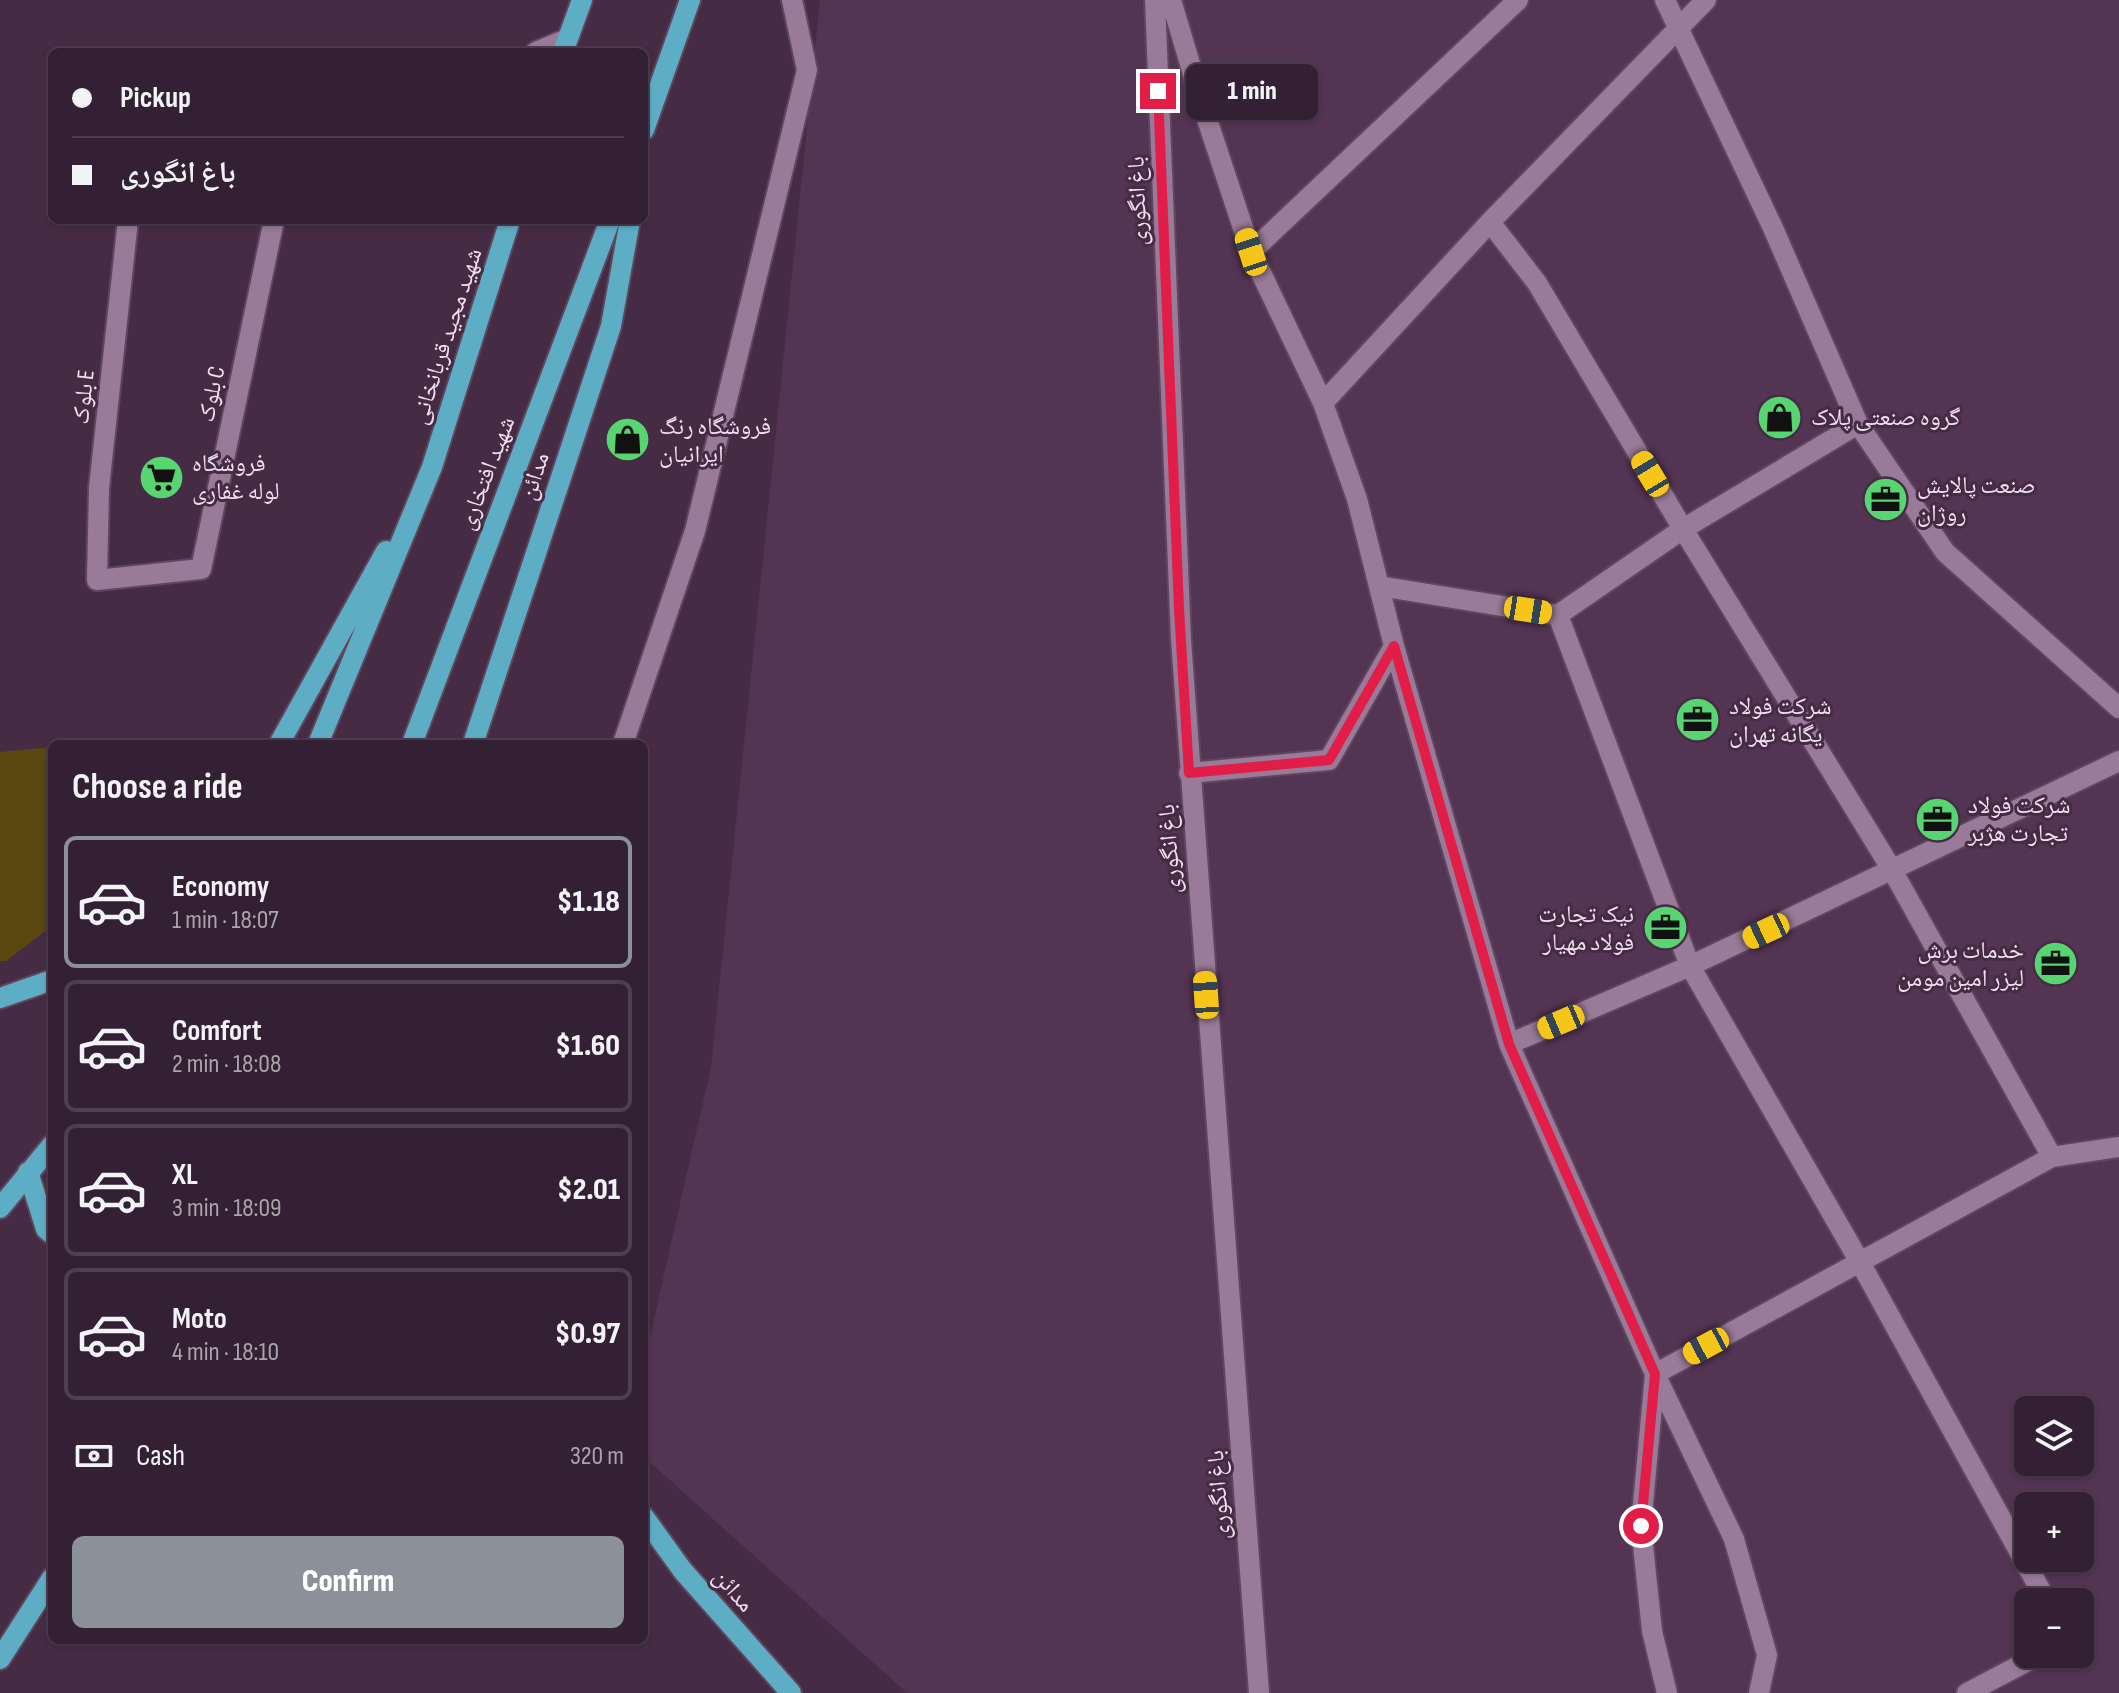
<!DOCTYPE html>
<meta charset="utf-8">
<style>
body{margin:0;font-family:"Sofia Sans Condensed","Noto Naskh Arabic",sans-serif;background:#3f2d40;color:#f1f3f6;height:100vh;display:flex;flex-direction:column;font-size:30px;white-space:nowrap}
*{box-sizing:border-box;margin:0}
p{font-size:26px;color:#a9a3ac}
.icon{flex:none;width:44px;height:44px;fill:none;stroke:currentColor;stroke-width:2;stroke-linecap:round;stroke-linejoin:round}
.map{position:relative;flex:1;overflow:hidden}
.panel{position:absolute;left:48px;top:740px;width:600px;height:904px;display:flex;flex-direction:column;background:#342034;border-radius:12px;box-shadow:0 2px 6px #0004,0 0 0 2px #4e3e4f}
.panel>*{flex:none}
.top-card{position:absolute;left:48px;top:48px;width:600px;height:176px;border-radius:12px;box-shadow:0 2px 6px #0004,0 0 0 2px #4e3e4f;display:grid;align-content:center;height:176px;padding:0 24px;background:#342034}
.buttons{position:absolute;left:2014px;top:1396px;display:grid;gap:16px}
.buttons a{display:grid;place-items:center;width:80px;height:80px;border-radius:12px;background:#342034;box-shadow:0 2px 6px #0004,0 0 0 2px #4e3e4f;font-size:40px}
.end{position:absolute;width:36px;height:36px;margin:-18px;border:10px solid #e11d48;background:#fff;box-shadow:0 0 0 4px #fff}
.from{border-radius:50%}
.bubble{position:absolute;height:56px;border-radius:12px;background:#342034;box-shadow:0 2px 6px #0004,0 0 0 2px #4e3e4f;font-size:26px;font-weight:800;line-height:56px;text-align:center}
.car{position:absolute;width:24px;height:48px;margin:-24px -12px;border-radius:10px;box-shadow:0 0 6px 2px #0007;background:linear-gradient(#f5c518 24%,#345 0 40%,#f5c518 0 76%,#345 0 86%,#f5c518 0)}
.top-card b{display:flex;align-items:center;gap:28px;height:76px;font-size:30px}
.top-card b+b{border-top:2px solid #4e3e4f}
.top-card i{width:20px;height:20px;background:#f1f3f6}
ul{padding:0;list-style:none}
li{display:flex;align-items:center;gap:24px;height:132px;margin:0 16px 12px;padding:0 8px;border:4px solid #4e3e4f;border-radius:12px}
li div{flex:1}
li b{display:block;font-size:30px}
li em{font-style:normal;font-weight:800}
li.on{border-color:#8c9099}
li>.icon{width:72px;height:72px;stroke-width:1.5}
h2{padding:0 24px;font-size:36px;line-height:96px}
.pay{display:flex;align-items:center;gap:20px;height:88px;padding:0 24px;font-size:30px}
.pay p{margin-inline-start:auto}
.action{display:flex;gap:16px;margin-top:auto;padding:16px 24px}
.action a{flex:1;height:92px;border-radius:12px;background:#8c9099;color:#fff;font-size:32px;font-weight:800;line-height:92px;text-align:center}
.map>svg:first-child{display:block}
.built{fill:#533453;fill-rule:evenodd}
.green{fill:#5b4710}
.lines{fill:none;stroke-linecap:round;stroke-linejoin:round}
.minor-casing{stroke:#5e475e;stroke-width:24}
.major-casing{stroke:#5e475e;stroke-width:24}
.minor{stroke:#997a98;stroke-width:20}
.major{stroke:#5dadc4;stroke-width:20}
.route{stroke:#e11d48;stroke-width:10}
.labels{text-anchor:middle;stroke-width:6;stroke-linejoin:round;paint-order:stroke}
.street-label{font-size:24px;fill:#f1dff0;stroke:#462b45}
.poi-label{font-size:24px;fill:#f1dff0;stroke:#462b45;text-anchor:start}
</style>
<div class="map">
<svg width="2119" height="1693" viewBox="0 0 2119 1693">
<rect width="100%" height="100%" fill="#462b45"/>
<path class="built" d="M820,0H2119V1693H907L644,1457V1363L711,1067ZM2028,1410H2080V1462H2028ZM2028,1506H2080V1558H2028ZM2028,1602H2080V1654H2028Z"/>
<path class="green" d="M52,747V926L6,961H0V752Z"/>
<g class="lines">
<defs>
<path id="minor" d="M1155,0L1181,640L1259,1693
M1171,0L1201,101L1251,252L1323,403L1357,499L1394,646L1509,1044L1655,1374L1734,1539L1767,1655L1759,1693
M1665,0L1773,228L1858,424L1945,552L2119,708
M536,52L567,39
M128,220L99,488L97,580L201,569L274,220
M1490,222L1537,283L1683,529L1891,868L2052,1157
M1251,252L1518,0
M1323,403L1490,222L1706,0
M1379,586L1558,615L1683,529L1858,424
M1558,615L1690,966L1861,1264L2047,1602
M623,744L695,531L807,70L792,0
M1189,773L1329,760L1394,646
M1509,1044L1690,966L2119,761
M1667,1693L1652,1631L1641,1526L1655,1374L2052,1157L2119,1147
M1967,1693L2041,1654"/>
<path id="major" d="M563,52L582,0
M644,130L690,0
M279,744L386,551
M318,744L432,467L510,220
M412,744L610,220
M473,744L611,326L630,220
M0,998L52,980
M28,1172L46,1229L52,1234
M0,1208L52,1145
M644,1517L683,1571L791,1693
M0,1659L52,1578"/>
</defs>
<use href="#minor" class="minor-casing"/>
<use href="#major" class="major-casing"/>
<use href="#minor" class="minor"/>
<use href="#major" class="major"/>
</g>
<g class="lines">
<path class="route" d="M1158,91L1179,609L1189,773L1329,760L1394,646L1509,1044L1655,1374L1641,1526"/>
</g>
<defs>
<symbol id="shop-disc" viewBox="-11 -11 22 22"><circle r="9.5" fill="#57d570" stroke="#462b45"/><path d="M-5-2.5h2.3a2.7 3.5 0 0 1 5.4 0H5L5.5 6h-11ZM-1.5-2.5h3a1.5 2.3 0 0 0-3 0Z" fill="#111"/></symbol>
<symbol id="supermarket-disc" viewBox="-11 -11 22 22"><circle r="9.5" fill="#57d570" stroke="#462b45"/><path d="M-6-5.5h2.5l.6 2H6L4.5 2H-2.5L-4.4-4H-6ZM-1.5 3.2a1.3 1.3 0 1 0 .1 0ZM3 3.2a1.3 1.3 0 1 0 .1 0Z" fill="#111"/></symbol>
<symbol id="office-disc" viewBox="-11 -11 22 22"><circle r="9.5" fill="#57d570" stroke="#462b45"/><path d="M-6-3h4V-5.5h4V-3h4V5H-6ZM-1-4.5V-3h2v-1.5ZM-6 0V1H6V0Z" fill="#111"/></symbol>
</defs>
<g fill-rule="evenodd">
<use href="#shop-disc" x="1754" y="392" width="51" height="51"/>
<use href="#shop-disc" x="602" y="414" width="51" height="51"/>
<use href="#supermarket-disc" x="136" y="452" width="51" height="51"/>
<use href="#office-disc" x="1860" y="474" width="51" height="51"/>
<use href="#office-disc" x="1672" y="694" width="51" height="51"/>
<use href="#office-disc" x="1912" y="794" width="51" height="51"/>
<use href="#office-disc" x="1640" y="902" width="51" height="51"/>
<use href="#office-disc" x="2030" y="938" width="51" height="51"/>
</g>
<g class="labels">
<g class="street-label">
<text transform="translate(1137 201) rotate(-92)" y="8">باغ انگوری</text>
<text transform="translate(446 336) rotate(-72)" y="8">شهید مجید قربانخانی</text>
<text transform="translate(211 394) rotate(-78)" y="8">بلوک C</text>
<text transform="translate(83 397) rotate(-84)" y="8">بلوک E</text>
<text transform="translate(486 473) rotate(-69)" y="8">شهید افتخاری</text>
<text transform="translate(534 476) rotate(-72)" y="8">مدائن</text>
<text transform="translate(1169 849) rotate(-94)" y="8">باغ انگوری</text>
<text transform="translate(1218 1495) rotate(-94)" y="8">باغ انگوری</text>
<text transform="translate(734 1590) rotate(49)" y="8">مدائن</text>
</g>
<g class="poi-label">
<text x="1811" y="425">گروه صنعتی پلاک</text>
<text x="659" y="434">فروشگاه رنگ<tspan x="659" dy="28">ایرانیان</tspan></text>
<text x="192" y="471">فروشگاه<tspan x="192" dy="28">لوله غفاری</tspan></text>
<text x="1917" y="493">صنعت پالایش<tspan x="1917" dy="28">روژان</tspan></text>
<text x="1729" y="714">شرکت فولاد<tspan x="1729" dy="28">یگانه تهران</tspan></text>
<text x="1968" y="813">شرکت فولاد<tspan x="1968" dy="28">تجارت هژبر</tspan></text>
<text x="1634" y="922" text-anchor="end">نیک تجارت<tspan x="1634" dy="28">فولاد مهیار</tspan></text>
<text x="2024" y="958" text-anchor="end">خدمات برش<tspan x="2024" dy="28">لیزر امین مومن</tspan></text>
</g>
</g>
</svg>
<div class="buttons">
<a><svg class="icon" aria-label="layers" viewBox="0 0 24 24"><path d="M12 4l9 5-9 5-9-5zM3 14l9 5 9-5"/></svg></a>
<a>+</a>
<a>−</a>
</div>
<i class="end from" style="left:1641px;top:1526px"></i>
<i class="end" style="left:1158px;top:91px"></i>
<div class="bubble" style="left:1186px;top:64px;width:132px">1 min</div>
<i class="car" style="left:1251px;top:252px;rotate:342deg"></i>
<i class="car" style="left:1650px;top:474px;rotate:329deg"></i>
<i class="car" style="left:1528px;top:610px;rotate:99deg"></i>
<i class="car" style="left:1766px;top:931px;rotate:245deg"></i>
<i class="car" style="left:1206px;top:995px;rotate:356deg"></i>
<i class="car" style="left:1561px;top:1022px;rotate:247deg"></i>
<i class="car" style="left:1706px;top:1346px;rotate:242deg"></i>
<div class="top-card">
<b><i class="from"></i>Pickup</b>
<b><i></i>باغ انگوری</b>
</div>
<section class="panel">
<h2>Choose a ride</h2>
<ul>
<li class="on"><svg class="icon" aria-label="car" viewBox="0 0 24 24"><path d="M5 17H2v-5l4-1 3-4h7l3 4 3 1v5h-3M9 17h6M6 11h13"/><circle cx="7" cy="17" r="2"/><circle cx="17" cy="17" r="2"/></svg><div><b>Economy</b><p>1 min · 18:07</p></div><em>$1.18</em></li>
<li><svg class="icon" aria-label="car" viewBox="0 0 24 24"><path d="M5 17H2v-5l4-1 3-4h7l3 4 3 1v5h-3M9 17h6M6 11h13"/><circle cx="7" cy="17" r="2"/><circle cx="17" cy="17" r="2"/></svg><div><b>Comfort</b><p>2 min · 18:08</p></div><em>$1.60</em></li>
<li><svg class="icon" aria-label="car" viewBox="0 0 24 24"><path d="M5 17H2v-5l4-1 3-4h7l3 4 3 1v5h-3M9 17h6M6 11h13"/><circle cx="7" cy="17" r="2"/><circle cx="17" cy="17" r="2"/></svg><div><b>XL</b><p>3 min · 18:09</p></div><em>$2.01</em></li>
<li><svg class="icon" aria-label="car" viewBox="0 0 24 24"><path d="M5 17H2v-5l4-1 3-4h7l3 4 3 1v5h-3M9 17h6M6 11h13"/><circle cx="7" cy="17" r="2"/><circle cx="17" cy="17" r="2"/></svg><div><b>Moto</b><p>4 min · 18:10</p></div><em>$0.97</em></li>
</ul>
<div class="pay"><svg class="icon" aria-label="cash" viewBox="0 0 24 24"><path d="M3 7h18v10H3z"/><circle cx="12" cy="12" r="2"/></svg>Cash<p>320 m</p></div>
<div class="action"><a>Confirm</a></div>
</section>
</div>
